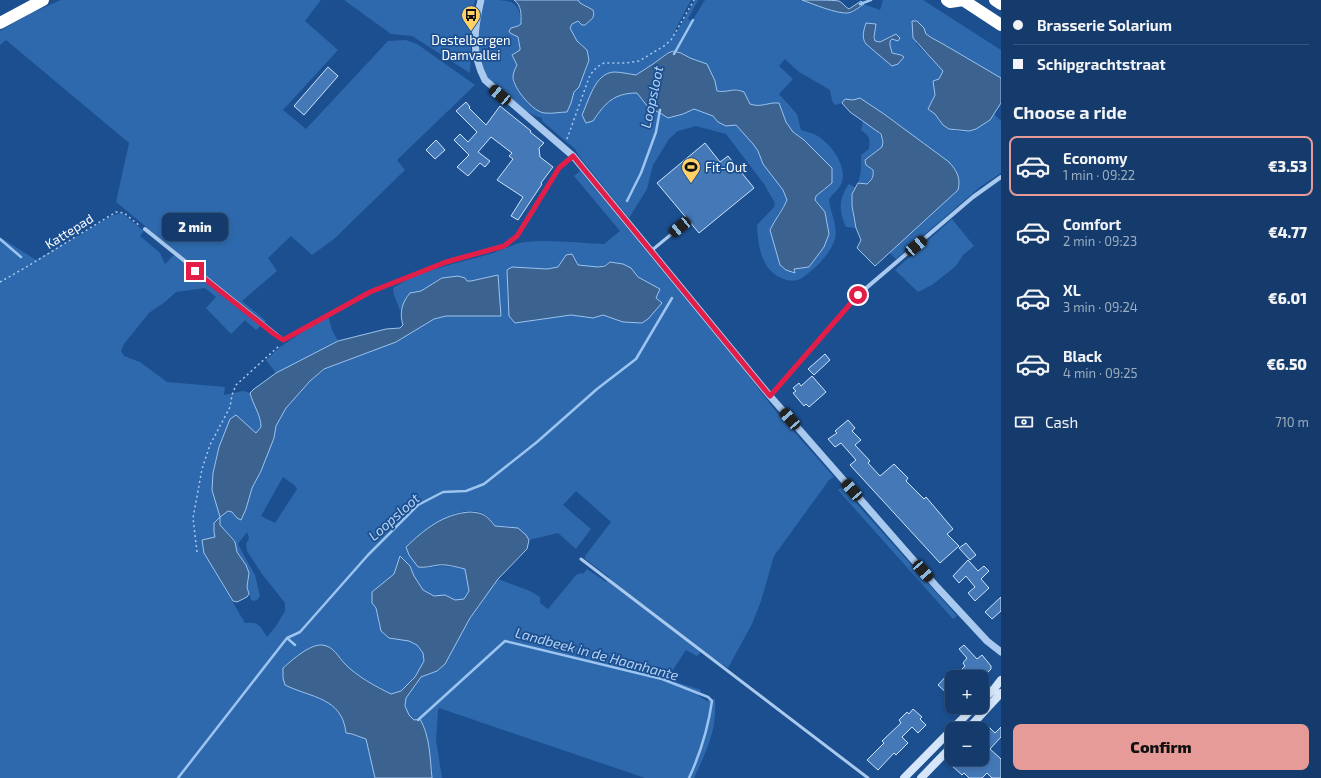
<!DOCTYPE html>
<meta charset="utf-8">
<style>
body{margin:0;font-family:"Exo 2",sans-serif;background:#1d4271;color:#f1f3f6;height:100vh;display:flex;flex-direction:column;font-size:15px;white-space:nowrap}
*{box-sizing:border-box;margin:0}
p{font-size:13px;color:#9dadc1}
.icon{flex:none;width:22px;height:22px;fill:none;stroke:currentColor;stroke-width:2;stroke-linecap:round;stroke-linejoin:round}
.map{position:relative;flex:1;overflow:hidden}
.details{display:flex;flex-direction:column;background:#143b6b;width:320px}
.details>*{flex:none}
.guide{display:grid;align-content:center;height:88px;padding:0 12px;background:#143b6b}
.buttons{position:absolute;left:945px;top:670px;display:grid;gap:8px}
.buttons a{display:grid;place-items:center;width:44px;height:44px;border-radius:8px;background:#143b6b;box-shadow:0 2px 6px #0003,0 0 0 1px #33557e;font-size:20px}
.end{position:absolute;width:18px;height:18px;margin:-9px;border:5px solid #e11d48;background:#fff;box-shadow:0 0 0 2px #fff}
.from{border-radius:50%}
.bubble{position:absolute;height:28px;border-radius:8px;background:#143b6b;box-shadow:0 2px 6px #0003,0 0 0 1px #33557e;font-size:13px;font-weight:800;line-height:28px;text-align:center}
.car{position:absolute;width:12px;height:24px;margin:-12px -6px;border-radius:5px;box-shadow:0 0 3px 1px #0007;background:linear-gradient(#222 24%,#8ab4d8 0 40%,#222 0 76%,#8ab4d8 0 86%,#222 0)}
.guide b{display:flex;align-items:center;gap:14px;height:38px;font-size:15px}
.guide b+b{border-top:1px solid #33557e}
.guide i{width:10px;height:10px;background:#f1f3f6}
ul{padding:0;list-style:none}
li{display:flex;align-items:center;gap:12px;height:60px;margin:0 8px 6px;padding:0 4px;border:2px solid transparent;border-radius:8px}
li div{flex:1}
li b{display:block;font-size:15px}
li em{font-style:normal;font-weight:800}
li.current{border-color:#e69b98}
li>.icon{width:36px;height:36px;stroke-width:1.5}
h2{padding:0 12px;font-size:18px;line-height:48px}
.pay{display:flex;align-items:center;gap:10px;height:44px;padding:0 12px;font-size:15px}
.pay p{margin-inline-start:auto}
.primary-button{display:flex;gap:8px;margin-top:auto;padding:8px 12px}
.primary-button a{flex:1;height:46px;border-radius:8px;background:#e69b98;color:#111;font-size:16px;font-weight:800;line-height:46px;text-align:center}
main{display:flex;flex:1;min-height:0}
.map>svg:first-child{display:block}
.green{fill:#2e69ad;fill-rule:evenodd}
.water{fill:#3c6290;stroke:#9cc4f0}
.lines{fill:none;stroke-linecap:round;stroke-linejoin:round}
.stream{stroke:#9cc4f0;stroke-width:2.5}
.building{fill:#4478b7;stroke:#cfe3fa}
.path{stroke:#a9c9ee;stroke-width:1.5;stroke-dasharray:2 3;stroke-linecap:butt}
.service{stroke:#a9c9ee;stroke-width:3}
.minor{stroke:#a9c9ee;stroke-width:4}
.tertiary{stroke:#a9c9ee;stroke-width:7}
.secondary{stroke:#d6e6fa;stroke-width:8}
.motorway{stroke:#fff;stroke-width:12}
.route{stroke:#e11d48;stroke-width:5}
.labels{text-anchor:middle;stroke-width:3.5;stroke-linejoin:round;paint-order:stroke}
.poi-label{font-size:13px;fill:#fff;stroke:#1b4f8f}
.street-label{font-size:13px;fill:#fff;stroke:#1b4f8f}
.water-label{font-size:14px;font-style:italic;fill:#b5d3f5;stroke:#1b4f8f}
</style>
<main>
<div class="map">
<svg width="1001" height="778" viewBox="0 0 1001 778">
<rect width="100%" height="100%" fill="#1b4f8f"/>
<path class="green" d="M61,0H321L305,21L338,50L283,110L306,129L388,41L406,40L417,44L475,85L397,160L405,170L334,239L312,255L291,236L268,258L277,271L242,301L266,321L256,330L245,320L231,334L206,308L216,297L205,288L176,292L165,302L149,313L124,344L121,351L124,356L140,362L167,382L225,387L224,395L243,391L250,393C253,405 261,415 261,427L256,433L236,416L230,420L219,447L213,473L224,514L227,511L232,512L237,518L246,509L252,488L261,471L274,438L276,426L286,408L310,381L325,369L396,342L434,319L446,316H501L498,275L471,281L442,278L421,291L414,292L408,295L400,310L394,295L393,288C423,269 460,263 493,253C503,250 515,243 525,242C551,239 578,243 604,244L620,231L574,176L580,171L739,364L775,410L834,477L829,480L774,556L761,601L752,624L728,668L702,651L697,656L686,650L667,679L701,690L699,696L707,701L715,699C717,730 707,750 694,778H645L439,708L438,711L436,740L442,778H432L430,753L425,728L409,715L405,706L406,698L421,677L437,671L470,618L498,579L530,591L540,597V603L548,609L576,575L581,573L583,574L587,569L606,582L609,577L585,559V556L611,522L576,491L563,505L591,529L576,549L558,533L529,540C522,525 509,527 495,526C491,521 488,515 482,513C458,504 427,528 411,542L425,568C439,565 451,566 465,569L469,591L464,599L455,600L445,595L434,596L423,590L414,576L410,566L394,574L372,592V603L376,608L379,626L389,638L409,641L417,645L423,653L424,661L415,677L401,691L391,694C375,685 358,677 345,664C338,657 333,645 322,645C313,644 302,653 295,658L293,689C305,693 325,698 334,706C342,714 343,726 351,733C355,736 361,737 366,739L375,778H0V237L36,260L113,215L122,213L144,231L140,236L160,253L165,264L173,256L179,254L116,202L129,143L6,40L0,45V31L29,14ZM574,257L577,265C589,267 600,269 610,262C623,262 629,268 637,276C645,283 659,283 656,298L623,322L603,315L593,318L571,315L515,323L509,316L508,280L512,267L547,269L558,267L560,264ZM283,477L294,485L297,489L275,523L261,516ZM220,518V525L233,538L235,542L237,552L246,565L249,580L247,587L251,600L253,601L257,600L260,596L255,575L247,561L238,544L247,532L249,538L246,544L247,551L262,574L285,603V611L276,626L267,637C260,626 260,622 245,623L204,553L202,540L216,537Z
M344,0H475L472,17L470,73L412,36L391,34Z
M485,0C511,0 520,0 521,24L518,26L511,28L510,33L518,37L520,48L517,65L514,72L513,82L517,88L531,105L545,113L548,112L579,87L587,67L589,60L587,50L577,41L570,28L572,24L578,21L585,25L593,18L587,6L580,3L578,0H691L674,32L676,33L695,0H698L688,19L692,21L705,0H802L833,10L847,13L854,11L864,4L880,10L883,0H923L1001,50V78L943,44L932,38L926,34L924,28L917,21L916,44L935,61L943,71L939,79L933,81L935,95L928,109C931,111 934,112 936,114C940,119 942,125 948,128C963,137 985,127 994,114L1001,121V173L980,187L896,259L889,252L900,242L949,162L884,114L860,99L853,100L845,99L842,103L835,105L832,101L830,90L799,72L785,59L779,66L793,79L779,94L797,114L801,130C806,132 811,132 816,135C830,143 847,164 842,182C840,188 833,194 829,199C830,212 838,226 835,239C831,251 821,263 811,271C808,273 805,276 802,278C796,282 787,281 781,278C761,269 758,245 757,225L774,207L775,203L764,184L726,134L696,126L678,131L669,139L653,165L647,189L629,218L579,156L575,149L542,121V118C528,114 520,107 509,97C503,92 497,88 492,83C473,61 477,26 485,0ZM875,32V41L880,42L891,36L892,39L890,41V45L892,53L901,55L892,66L866,44ZM673,51L681,53L690,58L700,61L715,81L717,90C737,95 738,78 750,104C761,108 768,102 779,103L786,122L793,132L804,140L832,168L827,188L816,196L815,200L825,213L829,234L824,247L809,267L794,269L795,273L780,265C776,247 769,238 776,219C778,212 784,207 787,200L783,190L763,164L758,151L753,143L736,125L718,122L714,116L694,109L683,114L668,118L660,113L648,107L638,93C614,93 605,102 593,121L582,115L595,86L601,77L616,72L636,75L653,64L667,53Z
M863,121C874,128 884,132 882,147L865,160L869,168L873,170L874,175L867,184L858,183L861,171V155L869,149C870,137 870,137 861,130Z
M849,184L856,188C848,200 853,215 856,228L846,227C839,211 838,200 849,184Z
M952,219L974,246L963,255L956,266L932,285L918,292L895,270Z
M328,315L332,330L338,341L276,373L266,360L280,347Z
M842,487L957,616L953,619L838,490Z"/>
<path class="water" d="M514,0H578L580,3L593,10C596,18 590,20 585,25H582L578,21L572,24L570,28L577,41L587,50L589,60L579,87L574,92L571,103L567,112C560,112 552,114 545,113C534,113 513,88 513,77C513,73 515,69 517,65L512,55L520,50V48L518,37L510,33L509,31L511,28L518,26L521,24C521,14 522,6 514,0Z
M802,0C810,0 833,0 839,1C843,3 845,7 849,9L861,1L864,4C859,7 854,12 848,13C837,14 813,4 802,0Z
M912,21H917L924,28L926,34L932,38L943,44L1001,78V103L990,120L976,129L969,131L949,129L943,125L935,114L928,109L935,95L933,81L939,79L943,71L913,38Z
M866,23L876,24L874,37L875,41L880,42L896,34L900,38L898,41L892,39L890,41V45L892,53L901,55L904,57L898,64L892,66L866,44C861,37 864,30 866,23Z
M673,51L681,53L690,58L707,64L715,81L717,91C729,93 733,87 744,92L750,104C761,108 768,102 779,103L786,122L793,132L804,140L832,168V183L816,196L815,200L825,212L829,234L824,247L809,267L794,269L795,273L786,270L780,265L770,230C775,219 783,210 787,200L783,190L763,164L758,151L753,144L736,125L726,126L718,122L713,116L694,109L683,114L668,118L660,113L648,107L637,93C614,93 605,103 593,121L586,123L582,115C589,100 595,73 614,72C621,72 629,74 636,75L653,64L668,53Z
M860,98L884,114L949,162C957,171 961,178 958,190L875,266L857,248L861,240L856,228L852,206V194L858,183L867,184C872,180 874,176 873,170L866,165L865,160L882,147L883,142L881,134L850,112L842,103L845,99L853,100Z
M572,254L578,265L598,267L605,266L610,262L623,264L631,268L638,277L660,289L656,298L662,303L648,319L642,323L623,322L603,315L593,318L571,315L515,323L509,316L507,270L512,267L547,269L558,267L566,255Z
M498,275L501,316H446L434,319L396,342L324,369L310,381L286,408L276,426L274,438L261,471L252,488L246,509L241,520L237,518L232,512L228,511L220,517V525L232,538L235,542L237,552L246,565L249,573L247,587L249,594L247,597L237,602L233,601L204,553L202,540L215,537L214,532V523L220,517L212,490L213,473L219,447L230,419L236,415L256,433L261,427C261,415 253,405 250,393L254,389L276,373L338,341L386,329L400,328L403,325C399,313 402,302 410,293L421,291L442,278L458,276L465,278L467,281H471Z
M470,512C484,513 486,515 495,526L518,528L526,535L529,540L527,549L498,579L470,618L445,664L437,671L421,677L406,698L405,706L409,715L414,720L420,719C430,736 430,758 432,778H375L366,739L352,734L346,733C342,697 311,698 285,685L283,678V668C292,660 310,644 322,645C334,646 338,657 345,664C358,677 375,686 391,694L401,691L415,677L424,661L423,653L417,645L409,641L389,638L381,631L376,608L372,603V592L394,574L400,556L410,566L414,576L423,590L434,596L445,595L455,600L464,599L469,591L465,569C456,567 447,564 438,565C431,566 426,568 418,567L409,555L406,547C425,529 443,514 470,512Z"/>
<g class="lines">
<path class="stream" d="M860,4L871,0
M674,54L693,20
M627,201L641,173L656,132L660,110
M0,239L21,257
M287,638L295,645
M418,720L505,641L662,679L708,697L712,701C708,729 701,752 689,778
M178,778L287,638L300,632L368,555L418,505L443,492L466,491L484,484L537,442L597,389L636,359L672,298"/>
</g>
<path class="building" d="M328,67L338,76L304,115L294,106Z
M466,102L470,107L469,108L486,125L500,106L531,131L530,132L544,143L539,148L540,157L553,167L541,183L542,184L518,220L511,216L523,197L497,180L513,159L509,156L512,153L491,137L478,152L490,161L485,167L480,163L468,176L457,167L469,155L454,140L460,134L468,142L477,132L456,111Z
M436,140L445,150L435,159L426,150Z
M705,143L720,162L728,156L754,188L699,233L657,183Z
M825,354L830,360L814,375L808,369Z
M812,376L826,392L809,407L806,404L804,406L793,393L796,391L793,388L799,383L801,386Z
M848,420L855,428L852,431L861,440L855,445L870,461L868,463L880,476L894,464L908,478L906,481L924,499L926,497L953,529L947,534L959,546L940,563L850,465L856,460L841,443L835,447L828,439L837,433L835,431Z
M966,543L976,555L970,560L959,548Z
M968,560L978,571L984,566L989,571L981,579L989,588L975,601L968,593L975,587L966,576L959,583L953,576Z
M1001,597V611L992,619L985,612Z
M964,645L977,659L982,655L991,666V669L983,677L978,671L972,677H968L961,670L965,666L963,663L967,658L959,649Z
M948,674L952,678V698L938,685Z
M913,709L922,717L920,719L926,725L918,733L912,727L902,737L908,743L896,755L894,753L878,770L867,760L884,743L882,741L901,723L899,720L907,712L909,714Z
M987,725L995,733L1001,727V737L990,749L1001,759V778H992L987,773L982,778H969L964,773L962,775L950,764L955,759H982V730Z"/>
<g class="lines">
<path class="path" d="M567,139L590,75L597,67L604,63H625L639,61L664,46L671,40L694,0
M0,282L28,266L116,212L124,213L140,226
M197,552L193,518L202,469L210,445L230,407L232,395L236,385L279,346"/>
<path class="service" d="M651,251L680,227
M581,559L868,778"/>
<path class="minor" d="M145,229L283,340L370,292L446,262L504,246L517,236L559,168L573,156
M770,396L858,295L973,197L1001,177"/>
<path class="tertiary" d="M481,0C474,29 471,54 485,80L573,156L770,396L937,587L987,641L1001,652"/>
<path class="secondary" d="M982,700L994,689L1001,680
M968,729L1001,693
M904,778L974,707
M921,778L952,746"/>
<path class="motorway" d="M947,0L950,2L963,0
M963,0L1001,25
M995,0L1001,4
M0,23L43,0"/>
</g>
<g class="lines">
<path class="route" d="M195,271L274,334L283,340L370,292L446,262L504,246L517,236L559,168L573,156L770,396L858,295"/>
</g>
<defs>
<symbol id="bus-pin" viewBox="-11 -11 22 30"><path d="M0 17L-7.5 6A9.5 9.5 0 1 1 7.5 6Z" fill="#ffd166" stroke="#1b4f8f"/><path d="M-5-6H5V4H4V6H2V4H-2V6H-4V4H-5ZM-3.5-4V0h7V-4ZM-3.5 1.2v1.5H-2V1.2ZM2 1.2v1.5H3.5V1.2Z" fill="#111"/></symbol>
<symbol id="stadium-pin" viewBox="-11 -11 22 30"><path d="M0 17L-7.5 6A9.5 9.5 0 1 1 7.5 6Z" fill="#ffd166" stroke="#1b4f8f"/><path d="M0-5a6.5 5 0 1 0 0 10a6.5 5 0 1 0 0-10ZM-3.5-1.8h7v3.6h-7Z" fill="#111"/></symbol>
</defs>
<g fill-rule="evenodd">
<use href="#bus-pin" x="460" y="4" width="22" height="30"/>
<use href="#stadium-pin" x="680" y="156" width="22" height="30"/>
</g>
<g class="labels">
<g class="poi-label">
<text x="471" y="45">Destelbergen<tspan x="471" dy="15">Damvallei</tspan></text>
<text x="705" y="172" text-anchor="start">Fit-Out</text>
</g>
<g class="street-label">
<text transform="translate(69 231) rotate(-32)" y="5">Kattepad</text>
</g>
<g class="water-label">
<text transform="translate(652 97) rotate(-78)" y="5">Loopsloot</text>
<text transform="translate(394 517) rotate(-42)" y="5">Loopsloot</text>
<text transform="translate(597 654) rotate(15)" y="5">Landbeek in de Haanhante</text>
</g>
</g>
</svg>
<div class="buttons">
<a>+</a>
<a>−</a>
</div>
<i class="end from" style="left:858px;top:295px"></i>
<i class="end" style="left:195px;top:271px"></i>
<div class="bubble" style="left:162px;top:213px;width:66px">2 min</div>
<i class="car" style="left:500px;top:95px;rotate:310deg"></i>
<i class="car" style="left:680px;top:227px;rotate:231deg"></i>
<i class="car" style="left:916px;top:246px;rotate:50deg"></i>
<i class="car" style="left:790px;top:419px;rotate:319deg"></i>
<i class="car" style="left:852px;top:490px;rotate:319deg"></i>
<i class="car" style="left:923px;top:571px;rotate:139deg"></i>
</div>
<section class="details">
<div class="guide">
<b><i class="from"></i>Brasserie Solarium</b>
<b><i></i>Schipgrachtstraat</b>
</div>
<h2>Choose a ride</h2>
<ul>
<li class="current"><svg class="icon" aria-label="car" viewBox="0 0 24 24"><path d="M5 17H2v-5l4-1 3-4h7l3 4 3 1v5h-3M9 17h6M6 11h13"/><circle cx="7" cy="17" r="2"/><circle cx="17" cy="17" r="2"/></svg><div><b>Economy</b><p>1 min · 09:22</p></div><em>€3.53</em></li>
<li><svg class="icon" aria-label="car" viewBox="0 0 24 24"><path d="M5 17H2v-5l4-1 3-4h7l3 4 3 1v5h-3M9 17h6M6 11h13"/><circle cx="7" cy="17" r="2"/><circle cx="17" cy="17" r="2"/></svg><div><b>Comfort</b><p>2 min · 09:23</p></div><em>€4.77</em></li>
<li><svg class="icon" aria-label="car" viewBox="0 0 24 24"><path d="M5 17H2v-5l4-1 3-4h7l3 4 3 1v5h-3M9 17h6M6 11h13"/><circle cx="7" cy="17" r="2"/><circle cx="17" cy="17" r="2"/></svg><div><b>XL</b><p>3 min · 09:24</p></div><em>€6.01</em></li>
<li><svg class="icon" aria-label="car" viewBox="0 0 24 24"><path d="M5 17H2v-5l4-1 3-4h7l3 4 3 1v5h-3M9 17h6M6 11h13"/><circle cx="7" cy="17" r="2"/><circle cx="17" cy="17" r="2"/></svg><div><b>Black</b><p>4 min · 09:25</p></div><em>€6.50</em></li>
</ul>
<div class="pay"><svg class="icon" aria-label="cash" viewBox="0 0 24 24"><path d="M3 7h18v10H3z"/><circle cx="12" cy="12" r="2"/></svg>Cash<p>710 m</p></div>
<div class="primary-button"><a>Confirm</a></div>
</section>
</main>
